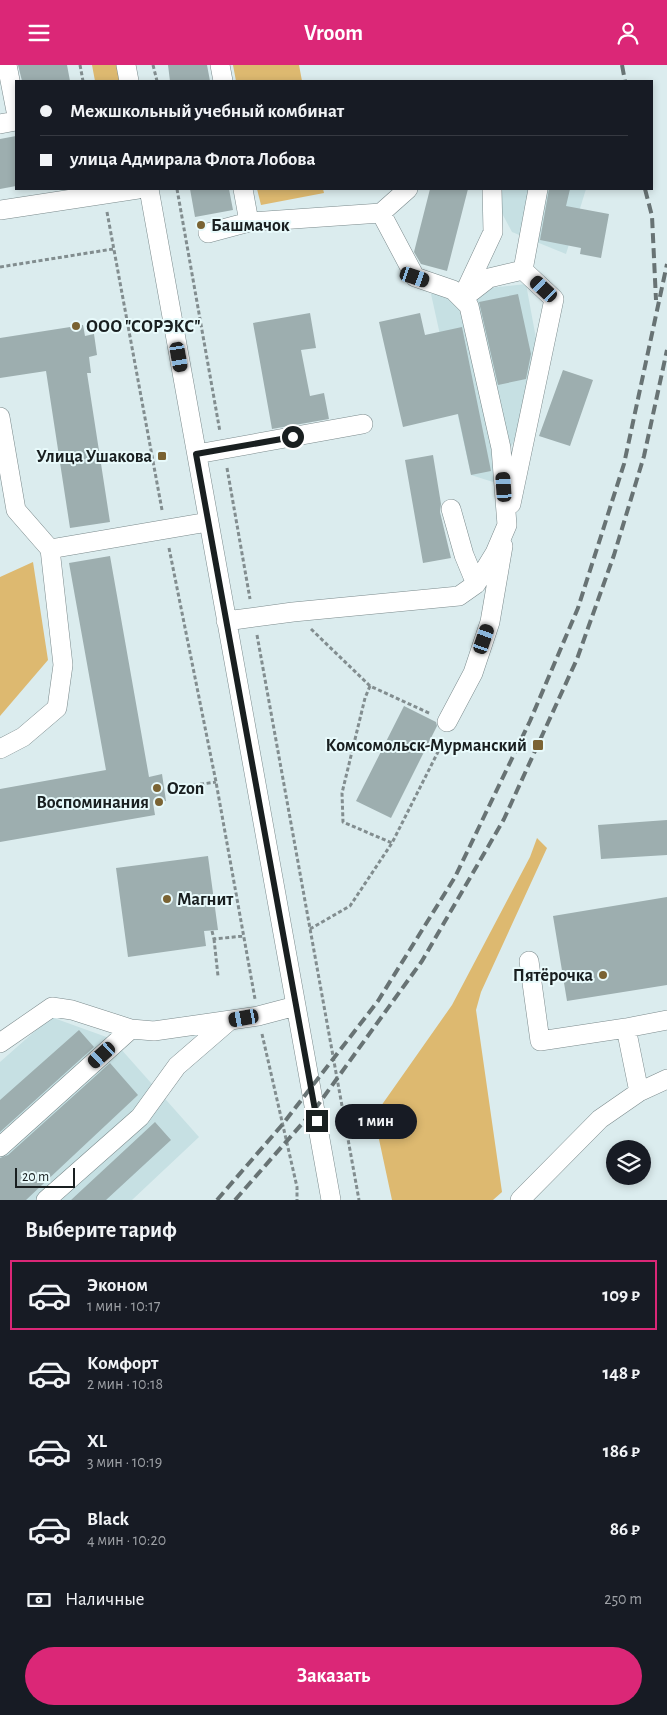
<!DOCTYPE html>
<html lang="ru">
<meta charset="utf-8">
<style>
body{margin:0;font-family:"Alegreya Sans",sans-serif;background:#242831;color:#f1f3f6;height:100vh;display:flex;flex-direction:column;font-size:19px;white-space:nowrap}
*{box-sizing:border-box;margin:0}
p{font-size:16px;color:#9ea1a6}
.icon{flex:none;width:28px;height:28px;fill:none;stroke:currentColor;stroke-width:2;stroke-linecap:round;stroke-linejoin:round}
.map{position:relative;height:1135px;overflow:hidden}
.side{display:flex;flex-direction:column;background:#171b24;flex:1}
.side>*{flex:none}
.banner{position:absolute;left:15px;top:15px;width:638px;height:110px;border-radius:0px;box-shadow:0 2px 8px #0003;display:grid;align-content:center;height:110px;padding:0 25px;background:#171b24}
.buttons{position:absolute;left:606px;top:1075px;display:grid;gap:10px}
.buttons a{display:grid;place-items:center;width:45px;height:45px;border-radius:50%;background:#171b24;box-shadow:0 2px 8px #0003;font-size:25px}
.scale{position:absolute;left:15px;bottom:12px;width:60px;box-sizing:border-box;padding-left:5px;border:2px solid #191f20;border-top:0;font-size:14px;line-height:18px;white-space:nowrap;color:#191f20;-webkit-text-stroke:4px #e8fafb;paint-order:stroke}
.end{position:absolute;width:22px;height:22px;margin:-11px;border:6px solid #191f20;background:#fff;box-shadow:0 0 0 2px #fff}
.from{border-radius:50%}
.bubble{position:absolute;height:35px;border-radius:18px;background:#171b24;box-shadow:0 2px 8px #0003;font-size:16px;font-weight:600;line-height:35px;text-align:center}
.car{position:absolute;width:15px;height:30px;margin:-15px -8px;border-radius:6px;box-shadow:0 0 4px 1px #0007;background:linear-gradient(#222 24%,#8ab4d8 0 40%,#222 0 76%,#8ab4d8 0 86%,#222 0)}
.banner b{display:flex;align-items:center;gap:18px;height:48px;font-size:19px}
.banner b+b{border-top:1px solid #363941}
.banner i{width:12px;height:12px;background:#f1f3f6}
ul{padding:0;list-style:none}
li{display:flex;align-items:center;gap:15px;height:70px;margin:0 10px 8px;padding:0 15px;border:2px solid transparent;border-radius:0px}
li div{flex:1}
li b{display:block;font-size:19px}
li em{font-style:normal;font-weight:600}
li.selected{border-color:#db2777}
li>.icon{width:45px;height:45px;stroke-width:1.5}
h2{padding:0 25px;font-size:22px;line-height:60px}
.pay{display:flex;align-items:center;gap:12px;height:55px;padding:0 25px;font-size:19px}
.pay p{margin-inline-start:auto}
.action{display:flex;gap:10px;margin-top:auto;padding:10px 25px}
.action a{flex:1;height:58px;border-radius:30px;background:#db2777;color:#fff;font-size:20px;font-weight:600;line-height:58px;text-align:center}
header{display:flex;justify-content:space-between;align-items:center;height:65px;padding:0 25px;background:#db2777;color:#fff;font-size:22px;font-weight:600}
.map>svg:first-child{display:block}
.built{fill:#c6e0e3}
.green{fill:#ddb970}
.building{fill:#9daeaf}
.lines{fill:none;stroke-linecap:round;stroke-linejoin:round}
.minor-casing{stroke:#7b8a8c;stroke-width:20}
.path{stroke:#828d8f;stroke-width:3;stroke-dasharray:4 2.5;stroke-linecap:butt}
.minor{stroke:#fff;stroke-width:19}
.rail{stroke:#687374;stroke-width:4;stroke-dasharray:10 5;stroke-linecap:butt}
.route{stroke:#191f20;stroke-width:6}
.poi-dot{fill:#7a6333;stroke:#e8fafb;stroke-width:2}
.labels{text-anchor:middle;stroke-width:4;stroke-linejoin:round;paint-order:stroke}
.poi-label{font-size:18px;font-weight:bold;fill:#191f20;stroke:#e8fafb;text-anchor:start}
</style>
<header><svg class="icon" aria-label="menu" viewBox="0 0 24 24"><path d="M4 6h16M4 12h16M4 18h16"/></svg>Vroom<svg class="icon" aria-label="person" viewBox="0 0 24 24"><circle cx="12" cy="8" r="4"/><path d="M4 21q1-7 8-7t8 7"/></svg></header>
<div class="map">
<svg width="667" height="1135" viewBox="0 0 667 1135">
<rect width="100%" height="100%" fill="#dbecee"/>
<path class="built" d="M489,124H586L566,189L512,167Z
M526,219L544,317L493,417L471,410L431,229Z
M51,952L112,974L199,1072L132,1135H0V997Z"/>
<path class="green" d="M92,0H117L120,16H95Z
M233,0H299L302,16H236Z
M257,124H323L324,128L261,140Z
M33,497L48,595L0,651V512Z
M537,773L547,783L481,927L476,945L502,1127L493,1135H392L374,1051L452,940L530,792Z"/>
<path class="building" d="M18,0H67L70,16H22Z
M168,0H207L210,16H170Z
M16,71V121L0,124V74Z
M190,124H229L233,145L195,152Z
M430,124H468L447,206L421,199L414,187Z
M549,124H570L566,141L609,149L601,193L580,189L581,183L540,175Z
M518,229L531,289L526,314L498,320L479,237Z
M310,248L316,283L301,285L310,331L324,328L329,354L272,364L253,258Z
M420,248L425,270L462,262L491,406L471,410L458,349L403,362L379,257Z
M83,260L85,271L94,269L97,290L89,292L91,308H87L110,457L70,463L46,306L0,313V273Z
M563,305L593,315L570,381L539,371Z
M433,390L441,439L440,447L451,493L423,498L405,395Z
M110,491L149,712L162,709L166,736L153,738L155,750L0,777V724L106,705L69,498Z
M404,641L436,657L437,661L391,753L356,736Z
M667,755V790L601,794L598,760Z
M208,791L218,865L204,866L206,881L128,892L116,803Z
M667,832V920L567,936L553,851Z
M79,965L94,982L0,1067V1035Z
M110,998L138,1030L26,1135H0V1093L8,1090Z
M155,1057L171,1075L106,1135H71Z"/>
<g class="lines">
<defs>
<path id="minor" d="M7,0L16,46
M126,0L129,16
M220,0L223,16
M0,59L16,56
M149,124L331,1135
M0,145L138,124
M249,157L381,148L408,124
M208,168L249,157L243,124
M463,231L493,167L492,124
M462,234L489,213L523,205L538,124
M0,352L16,445L50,484L208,457
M197,389L363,359
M511,439L554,234L523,205
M451,444L464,490L476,519
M226,556L293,547L459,531L476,519L495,488L507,460L501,383L469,241L453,225L415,212L381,148
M447,657L473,608L490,557L503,481
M0,684L23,672L57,643L63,600L50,484
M529,896L540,976L626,963L639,1027
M626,963L667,955
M0,978L52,942L72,945L131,964L154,966L258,951L296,941
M0,1082L131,964
M46,1135L140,1052L177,1001L229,956
M520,1135L600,1054L639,1027L667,1014"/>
</defs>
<use href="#minor" class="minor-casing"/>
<path class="path" d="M80,0L83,16
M153,0L157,16
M177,124L220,367
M107,147L162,445
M0,202L113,184
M227,403L250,534
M169,483L216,717L255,934
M311,564L370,621L431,649
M257,570L359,1135
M370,621L365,633L342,728L343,757L392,778
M168,724L216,717
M310,864L350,841L392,778L444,675
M212,866L214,874L244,871
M214,874L218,911
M262,969L297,1122V1135"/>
<use href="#minor" class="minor"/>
<path class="rail" d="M622,0L625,16
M645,124L652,151L656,235
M217,1135L282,1060L378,936L455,812L530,656L578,543L624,399L667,199
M235,1135L315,1044L422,896L504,754L577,594L614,490L644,391L667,285"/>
</g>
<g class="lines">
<path class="route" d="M293,372L196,389L317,1056"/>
</g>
<g class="poi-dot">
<circle cx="201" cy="160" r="5"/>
<circle cx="76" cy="261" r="5"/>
<rect x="157" y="386" width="10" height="10" rx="2.5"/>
<rect x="532" y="674" width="12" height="12" rx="2.5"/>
<circle cx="157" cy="723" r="5"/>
<circle cx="159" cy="737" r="5"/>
<circle cx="167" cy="834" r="5"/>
<circle cx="603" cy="910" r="5"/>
</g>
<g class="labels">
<g class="poi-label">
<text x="211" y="166">Башмачок</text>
<text x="86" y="267">ООО "СОРЭКС"</text>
<text x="152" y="397" text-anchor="end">Улица Ушакова</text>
<text x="527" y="686" text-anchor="end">Комсомольск-Мурманский</text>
<text x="167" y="729">Ozon</text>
<text x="149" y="743" text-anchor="end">Воспоминания</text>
<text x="177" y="840">Магнит</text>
<text x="593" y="916" text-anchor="end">Пятёрочка</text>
</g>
</g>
</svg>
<div class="buttons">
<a><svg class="icon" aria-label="layers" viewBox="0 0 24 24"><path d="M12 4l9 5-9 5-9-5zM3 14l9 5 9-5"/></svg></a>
</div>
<div class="scale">20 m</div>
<i class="end from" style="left:293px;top:372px"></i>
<i class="end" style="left:317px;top:1056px"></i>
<div class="bubble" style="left:335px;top:1039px;width:82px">1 мин</div>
<i class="car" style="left:415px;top:212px;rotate:109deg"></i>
<i class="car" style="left:544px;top:224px;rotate:313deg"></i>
<i class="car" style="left:179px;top:292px;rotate:170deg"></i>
<i class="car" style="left:504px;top:422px;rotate:356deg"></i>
<i class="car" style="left:484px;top:574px;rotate:19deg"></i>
<i class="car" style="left:244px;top:953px;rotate:260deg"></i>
<i class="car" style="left:102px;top:990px;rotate:228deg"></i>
<div class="banner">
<b><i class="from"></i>Межшкольный учебный комбинат</b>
<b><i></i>улица Адмирала Флота Лобова</b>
</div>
</div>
<section class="side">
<h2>Выберите тариф</h2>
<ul>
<li class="selected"><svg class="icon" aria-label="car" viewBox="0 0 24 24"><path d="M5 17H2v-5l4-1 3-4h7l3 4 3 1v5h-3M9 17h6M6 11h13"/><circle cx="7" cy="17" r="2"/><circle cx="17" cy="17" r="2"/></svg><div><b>Эконом</b><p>1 мин · 10:17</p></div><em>109 ₽</em></li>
<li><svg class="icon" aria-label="car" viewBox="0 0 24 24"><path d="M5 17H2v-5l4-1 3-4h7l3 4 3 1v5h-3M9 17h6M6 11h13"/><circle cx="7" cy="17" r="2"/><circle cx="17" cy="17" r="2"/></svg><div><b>Комфорт</b><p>2 мин · 10:18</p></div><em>148 ₽</em></li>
<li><svg class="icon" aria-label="car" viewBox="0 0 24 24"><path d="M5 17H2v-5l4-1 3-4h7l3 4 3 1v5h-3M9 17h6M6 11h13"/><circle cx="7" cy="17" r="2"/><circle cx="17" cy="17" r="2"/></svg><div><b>XL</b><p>3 мин · 10:19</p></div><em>186 ₽</em></li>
<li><svg class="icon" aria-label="car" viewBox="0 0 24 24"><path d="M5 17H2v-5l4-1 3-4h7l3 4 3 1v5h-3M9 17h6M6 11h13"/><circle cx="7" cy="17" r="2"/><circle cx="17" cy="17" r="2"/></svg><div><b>Black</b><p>4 мин · 10:20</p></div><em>86 ₽</em></li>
</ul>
<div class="pay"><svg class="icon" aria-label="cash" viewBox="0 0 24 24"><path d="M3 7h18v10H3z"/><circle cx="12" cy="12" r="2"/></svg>Наличные<p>250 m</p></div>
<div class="action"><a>Заказать</a></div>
</section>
